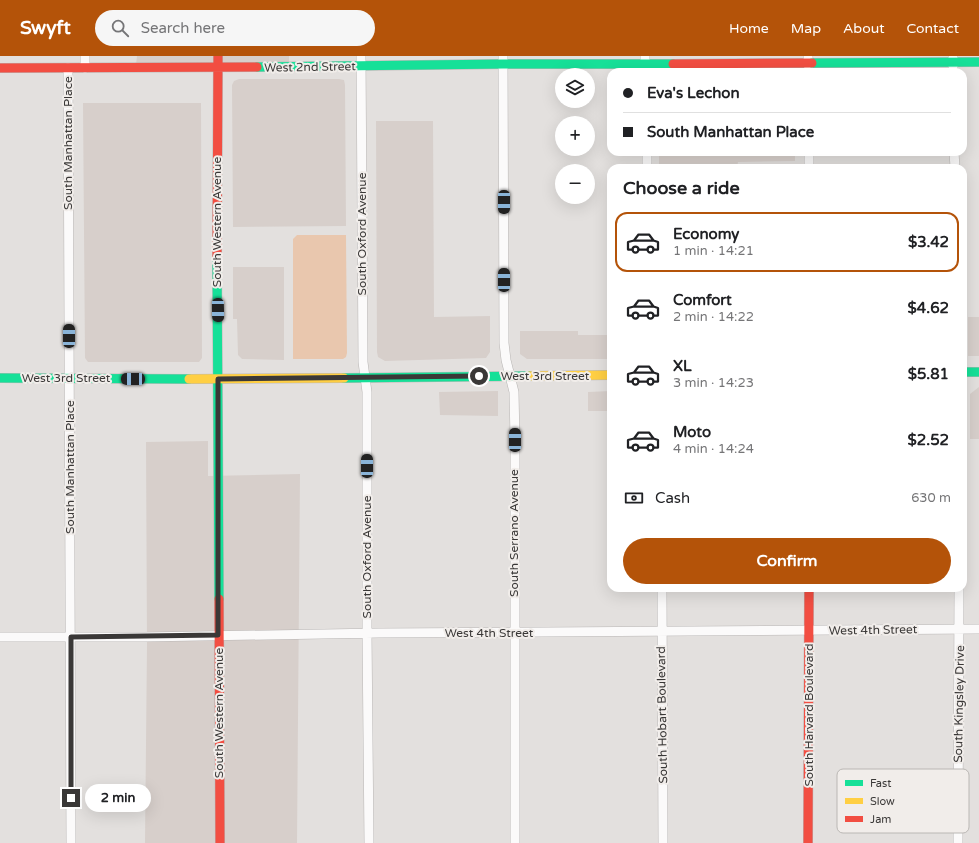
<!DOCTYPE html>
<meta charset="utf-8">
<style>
body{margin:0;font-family:"Varela Round",sans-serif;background:#f6f6f6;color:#202124;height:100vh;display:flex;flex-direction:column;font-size:15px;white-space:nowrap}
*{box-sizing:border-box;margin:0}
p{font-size:13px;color:#757577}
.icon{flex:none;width:22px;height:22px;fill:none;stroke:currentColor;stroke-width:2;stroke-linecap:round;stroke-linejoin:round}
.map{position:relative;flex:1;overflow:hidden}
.details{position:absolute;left:607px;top:108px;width:360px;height:428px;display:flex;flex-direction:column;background:#fff;border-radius:12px;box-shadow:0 4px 16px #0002}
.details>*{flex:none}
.top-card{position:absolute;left:607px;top:12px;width:360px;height:88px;border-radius:12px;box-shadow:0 4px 16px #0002;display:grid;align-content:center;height:88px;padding:0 16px;background:#fff}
.fabs{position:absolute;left:555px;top:12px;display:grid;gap:8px}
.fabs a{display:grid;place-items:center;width:40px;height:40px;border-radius:50%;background:#fff;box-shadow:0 4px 16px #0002;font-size:20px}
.end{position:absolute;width:18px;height:18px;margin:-9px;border:5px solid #3a3837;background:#fff;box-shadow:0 0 0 2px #fff}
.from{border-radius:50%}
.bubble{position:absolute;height:28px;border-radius:14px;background:#fff;box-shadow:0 4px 16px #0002;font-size:13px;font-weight:700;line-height:28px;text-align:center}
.car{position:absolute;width:12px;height:24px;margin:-12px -6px;border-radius:5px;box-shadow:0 0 3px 1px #0007;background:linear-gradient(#222 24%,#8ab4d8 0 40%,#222 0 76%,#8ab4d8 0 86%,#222 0)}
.top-card b{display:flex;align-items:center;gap:14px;height:38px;font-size:15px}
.top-card b+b{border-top:1px solid #e0e0e0}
.top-card i{width:10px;height:10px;background:#202124}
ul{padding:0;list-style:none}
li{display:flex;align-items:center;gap:12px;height:60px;margin:0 8px 6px;padding:0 8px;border:2px solid transparent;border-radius:12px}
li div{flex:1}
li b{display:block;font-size:15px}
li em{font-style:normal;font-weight:700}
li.on{border-color:#b45309}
li>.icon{width:36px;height:36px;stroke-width:1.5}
h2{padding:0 16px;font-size:18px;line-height:48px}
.pay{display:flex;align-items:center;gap:10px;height:44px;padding:0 16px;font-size:15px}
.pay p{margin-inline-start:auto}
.cta{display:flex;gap:8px;margin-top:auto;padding:8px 16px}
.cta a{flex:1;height:46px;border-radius:24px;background:#b45309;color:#fff;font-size:16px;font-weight:700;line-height:46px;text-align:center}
header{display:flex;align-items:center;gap:24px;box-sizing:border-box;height:56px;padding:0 20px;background:#b45309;color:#fff}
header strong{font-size:19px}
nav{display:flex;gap:22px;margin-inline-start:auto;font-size:14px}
.search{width:280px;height:36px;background:#f6f6f6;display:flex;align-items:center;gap:10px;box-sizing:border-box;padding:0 14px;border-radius:22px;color:#757577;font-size:15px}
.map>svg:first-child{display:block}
.built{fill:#d7cfcb}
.green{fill:#e9c7ae}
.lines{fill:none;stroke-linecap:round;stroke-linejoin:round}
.street-casing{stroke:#b9b6b5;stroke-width:10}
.fast-casing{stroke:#b9b6b5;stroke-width:10}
.slow-casing{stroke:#b9b6b5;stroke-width:10}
.jam-casing{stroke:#b9b6b5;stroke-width:10}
.street{stroke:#fbfafa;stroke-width:9}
.fast{stroke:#16e098;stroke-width:9}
.slow{stroke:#ffcf43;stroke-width:9}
.jam{stroke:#f24e42;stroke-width:9}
.route{stroke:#3a3837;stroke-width:5}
.labels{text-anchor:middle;stroke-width:4;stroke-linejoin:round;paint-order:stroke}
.street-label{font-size:12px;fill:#3a3837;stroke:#f1edea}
.key{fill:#f1edea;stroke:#bab7b4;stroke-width:1}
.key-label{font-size:11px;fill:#3a3837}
</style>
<header>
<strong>Swyft</strong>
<div class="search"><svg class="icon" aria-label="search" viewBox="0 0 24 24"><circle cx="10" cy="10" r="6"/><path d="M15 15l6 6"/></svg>Search here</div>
<nav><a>Home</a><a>Map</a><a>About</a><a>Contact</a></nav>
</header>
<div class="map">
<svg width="979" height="787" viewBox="0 0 979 787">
<rect width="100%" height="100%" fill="#e3e0de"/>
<path class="built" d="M137,0H289V7L136,9Z
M239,23H339L344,24L345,29L346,170L233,171L232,29L234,25Z
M83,47H201L202,302L199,306H88L85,302Z
M376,65H433L434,261L490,260V296L486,302L385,305L378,301L377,296Z
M659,96H795V105L738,106L737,112H659Z
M233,211H284V304L242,303L238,299L237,263H233Z
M968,261H979V300H968Z
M520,275H578V279H611V303H527L520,298Z
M979,331V383H970V338Z
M498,335V360L440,359L439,336Z
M611,335V355H588V336Z
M208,385V420L300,418L297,787H145L147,589L146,386Z"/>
<path class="green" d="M297,179H346L347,297L346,301L343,303H293V183Z"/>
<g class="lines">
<defs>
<path id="street" d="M85,0V12
M361,0L363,306L367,336V577L369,787
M503,0L504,287L506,304L514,336L515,384V787
M645,0V16
M808,0L809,16
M953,0V16
M68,12L71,787
M647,96V112
M809,96V112
M954,96L955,112
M662,532L663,787
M0,581H144L379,577L979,573
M958,787L959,532"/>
<path id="fast" d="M812,7L979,6
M257,11L503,8H673
M217,203L219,543
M963,316H979
M0,322L189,323
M344,322L529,320"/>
<path id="slow" d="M529,320L611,319
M189,323L344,322"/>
<path id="jam" d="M673,8L812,7
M0,12L257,11
M217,203L218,0
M219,543L220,787
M808,787L809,532"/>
</defs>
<use href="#street" class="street-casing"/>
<use href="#fast" class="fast-casing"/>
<use href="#slow" class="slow-casing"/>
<use href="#jam" class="jam-casing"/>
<use href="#street" class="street"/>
<use href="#fast" class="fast"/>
<use href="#slow" class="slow"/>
<use href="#jam" class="jam"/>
</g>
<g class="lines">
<path class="route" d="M71,742V581L218,579V323L479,320"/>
</g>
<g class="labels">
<g class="street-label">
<text transform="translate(310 11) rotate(-1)" y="4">West 2nd Street</text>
<text transform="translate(68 87) rotate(-90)" y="4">South Manhattan Place</text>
<text transform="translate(217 166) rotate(-90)" y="4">South Western Avenue</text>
<text transform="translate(362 178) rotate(-90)" y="4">South Oxford Avenue</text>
<text x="545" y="324">West 3rd Street</text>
<text x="66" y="326">West 3rd Street</text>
<text transform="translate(70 411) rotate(-90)" y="4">South Manhattan Place</text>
<text transform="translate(514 477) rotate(-90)" y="4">South Serrano Avenue</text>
<text transform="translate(367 501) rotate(-90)" y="4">South Oxford Avenue</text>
<text transform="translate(873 574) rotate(-1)" y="4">West 4th Street</text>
<text x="489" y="581">West 4th Street</text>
<text transform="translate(959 648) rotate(-89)" y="4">South Kingsley Drive</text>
<text transform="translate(219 657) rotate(-90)" y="4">South Western Avenue</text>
<text transform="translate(662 659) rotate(-91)" y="4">South Hobart Boulevard</text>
<text transform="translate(809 659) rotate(-90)" y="4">South Harvard Boulevard</text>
</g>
</g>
<rect x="837" y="713" width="132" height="64" rx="6" class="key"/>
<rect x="845" y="724" width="18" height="6" fill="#16e098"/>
<rect x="845" y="742" width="18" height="6" fill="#ffcf43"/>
<rect x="845" y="760" width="18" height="6" fill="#f24e42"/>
<g class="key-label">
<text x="870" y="731">Fast</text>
<text x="870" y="749">Slow</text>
<text x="870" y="767">Jam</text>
</g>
</svg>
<div class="fabs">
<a><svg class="icon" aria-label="layers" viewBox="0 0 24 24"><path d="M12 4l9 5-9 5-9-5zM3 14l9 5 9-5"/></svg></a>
<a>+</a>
<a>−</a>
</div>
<i class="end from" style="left:479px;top:320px"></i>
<i class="end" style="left:71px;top:742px"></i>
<div class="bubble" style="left:85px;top:728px;width:66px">2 min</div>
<i class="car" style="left:504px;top:146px;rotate:180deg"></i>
<i class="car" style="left:504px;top:224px;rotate:0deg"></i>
<i class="car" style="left:218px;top:254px;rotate:179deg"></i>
<i class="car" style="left:69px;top:280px;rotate:0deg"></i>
<i class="car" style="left:133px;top:323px;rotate:270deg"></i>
<i class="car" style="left:515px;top:384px;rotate:0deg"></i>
<i class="car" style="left:367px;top:410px;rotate:0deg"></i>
<div class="top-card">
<b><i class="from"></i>Eva's Lechon</b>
<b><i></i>South Manhattan Place</b>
</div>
<section class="details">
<h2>Choose a ride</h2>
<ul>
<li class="on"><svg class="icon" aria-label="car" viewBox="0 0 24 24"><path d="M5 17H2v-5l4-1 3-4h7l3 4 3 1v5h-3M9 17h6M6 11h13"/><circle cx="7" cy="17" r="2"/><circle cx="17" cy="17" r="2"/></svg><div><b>Economy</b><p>1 min · 14:21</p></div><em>$3.42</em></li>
<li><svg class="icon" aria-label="car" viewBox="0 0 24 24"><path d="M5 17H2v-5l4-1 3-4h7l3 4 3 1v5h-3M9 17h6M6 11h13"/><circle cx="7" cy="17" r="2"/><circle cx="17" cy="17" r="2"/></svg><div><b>Comfort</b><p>2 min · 14:22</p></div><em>$4.62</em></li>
<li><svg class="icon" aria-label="car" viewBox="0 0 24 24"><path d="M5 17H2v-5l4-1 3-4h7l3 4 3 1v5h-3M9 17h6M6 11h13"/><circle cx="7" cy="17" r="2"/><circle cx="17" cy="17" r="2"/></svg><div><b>XL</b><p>3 min · 14:23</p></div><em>$5.81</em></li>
<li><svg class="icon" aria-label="car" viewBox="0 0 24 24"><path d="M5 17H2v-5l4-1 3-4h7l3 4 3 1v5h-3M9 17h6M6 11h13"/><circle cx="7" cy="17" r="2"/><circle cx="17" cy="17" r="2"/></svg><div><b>Moto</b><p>4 min · 14:24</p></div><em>$2.52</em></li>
</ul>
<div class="pay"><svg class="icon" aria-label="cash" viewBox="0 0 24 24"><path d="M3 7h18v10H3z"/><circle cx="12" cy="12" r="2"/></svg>Cash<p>630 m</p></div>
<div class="cta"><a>Confirm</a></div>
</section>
</div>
